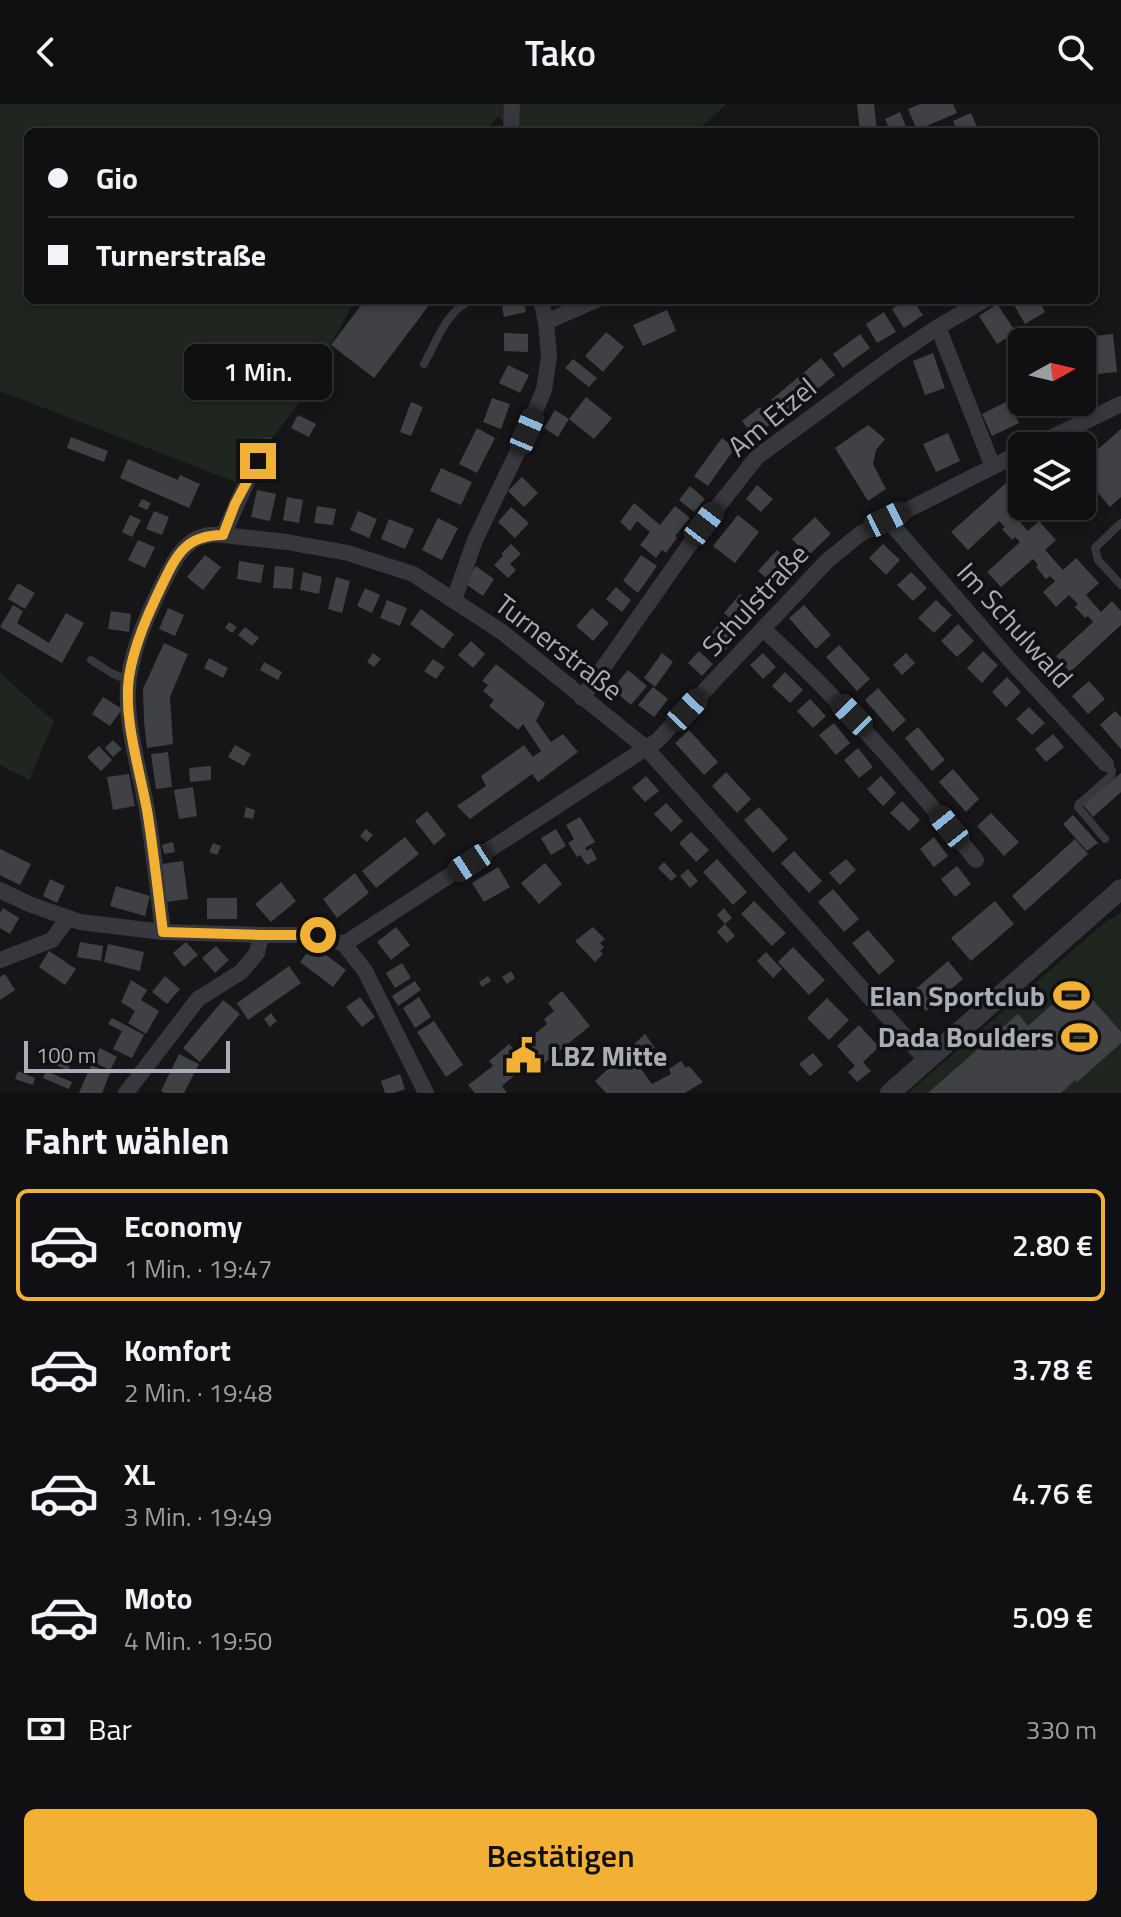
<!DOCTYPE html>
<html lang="de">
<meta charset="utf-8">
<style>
body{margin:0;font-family:"Titillium Web",sans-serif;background:#19191b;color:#f1f3f6;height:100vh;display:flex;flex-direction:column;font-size:30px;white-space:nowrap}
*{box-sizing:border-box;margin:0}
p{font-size:26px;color:#9c9d9f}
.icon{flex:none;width:44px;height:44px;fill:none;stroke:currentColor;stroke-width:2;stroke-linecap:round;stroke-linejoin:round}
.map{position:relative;height:989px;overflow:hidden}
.sheet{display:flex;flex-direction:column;background:#101012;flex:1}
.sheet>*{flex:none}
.banner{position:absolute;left:24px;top:24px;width:1074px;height:176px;border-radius:12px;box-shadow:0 4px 12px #0003,0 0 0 2px #303032;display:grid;align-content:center;height:176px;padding:0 24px;background:#101012}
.needle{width:52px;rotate:82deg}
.controls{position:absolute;left:1008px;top:224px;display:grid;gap:16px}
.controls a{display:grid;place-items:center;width:88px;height:88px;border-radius:12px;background:#101012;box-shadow:0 4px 12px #0003,0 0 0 2px #303032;font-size:40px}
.scale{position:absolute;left:24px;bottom:20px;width:206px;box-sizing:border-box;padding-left:8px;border:4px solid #a8adb8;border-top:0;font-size:22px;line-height:28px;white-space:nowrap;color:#a8adb8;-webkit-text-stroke:6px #111113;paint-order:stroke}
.end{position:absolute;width:36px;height:36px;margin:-18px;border:10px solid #f2b134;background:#111;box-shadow:0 0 0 4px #111}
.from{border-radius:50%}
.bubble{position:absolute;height:56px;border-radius:12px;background:#101012;box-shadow:0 4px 12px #0003,0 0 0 2px #303032;font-size:26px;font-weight:600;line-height:56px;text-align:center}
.car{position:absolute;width:24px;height:48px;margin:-24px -12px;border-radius:10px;box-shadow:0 0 6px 2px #0007;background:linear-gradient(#222 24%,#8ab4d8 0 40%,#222 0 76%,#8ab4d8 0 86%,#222 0)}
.banner b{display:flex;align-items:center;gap:28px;height:76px;font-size:30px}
.banner b+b{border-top:2px solid #303032}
.banner i{width:20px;height:20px;background:#f1f3f6}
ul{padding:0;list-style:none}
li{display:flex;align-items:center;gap:24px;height:112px;margin:0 16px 12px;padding:0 8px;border:4px solid transparent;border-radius:12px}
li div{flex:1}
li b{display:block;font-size:30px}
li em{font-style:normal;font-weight:600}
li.selected{border-color:#f2b134}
li>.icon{width:72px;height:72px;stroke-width:1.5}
h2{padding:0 24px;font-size:36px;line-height:96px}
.pay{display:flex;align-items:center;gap:20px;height:88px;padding:0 24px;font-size:30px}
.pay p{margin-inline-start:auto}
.primary-button{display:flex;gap:16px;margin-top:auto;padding:16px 24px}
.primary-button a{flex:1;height:92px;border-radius:12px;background:#f2b134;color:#111;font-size:32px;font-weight:600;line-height:92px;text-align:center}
header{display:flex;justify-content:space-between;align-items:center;height:104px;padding:0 24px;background:#101012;font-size:36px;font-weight:600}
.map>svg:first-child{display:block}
.green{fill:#1e261f}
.building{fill:#404145}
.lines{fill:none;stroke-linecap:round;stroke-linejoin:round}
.service{stroke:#37383d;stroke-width:8}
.minor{stroke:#37383d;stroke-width:16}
.tertiary{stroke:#37383d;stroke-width:20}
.route{stroke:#f2b134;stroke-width:10}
.labels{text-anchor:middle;stroke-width:7;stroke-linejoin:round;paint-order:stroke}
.street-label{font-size:28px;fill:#a8adb8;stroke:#111113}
.poi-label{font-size:28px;font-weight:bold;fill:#a8adb8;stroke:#111113;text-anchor:end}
</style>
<header><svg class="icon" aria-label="back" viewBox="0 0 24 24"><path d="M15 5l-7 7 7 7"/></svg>Tako<svg class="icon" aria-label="search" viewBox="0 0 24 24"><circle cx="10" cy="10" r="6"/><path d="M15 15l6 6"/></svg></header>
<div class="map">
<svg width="1121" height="989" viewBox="0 0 1121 989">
<rect width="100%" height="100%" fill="#161618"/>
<path class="green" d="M0,0H727L695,28H514L498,12L486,28H28V196H355L299,299L238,379L0,287Z
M0,569L54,617L29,676L0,661Z
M1121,808V989H908L1109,815H1113Z"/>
<path class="building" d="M857,0H874L877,28H860Z
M920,0H953L957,9L917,26L908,5Z
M900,8L907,25L901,28H891L885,15Z
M971,9L977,23L965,28H957L953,17Z
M365,196H433L374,274L331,241Z
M501,196H524L526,208L504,213Z
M905,196H913L923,211L904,224L892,205Z
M1011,196H1039L1045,208L1025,220Z
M997,200L1016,228L997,240L979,212Z
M667,206L676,227L643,242L633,221Z
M884,208L896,228L877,239L866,220Z
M606,228L624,243L603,268L585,252Z
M504,229L528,230V248L504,247Z
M860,230L870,244L843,264L833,250Z
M1113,230L1117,268L1098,270L1094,232Z
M933,249L945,284L925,291L913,257Z
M821,254L835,271L784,312L771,296Z
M1082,254H1084L1087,286L1082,287Z
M573,255L597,274L589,283L565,264Z
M508,261L529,271L520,289L499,279Z
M586,293L612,314L594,335L569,315Z
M492,294L510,300L501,325L483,318Z
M1008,297L1019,319L992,332L982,310Z
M411,298L423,303L411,332L400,328Z
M1027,298H1057L1033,311Z
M760,303L772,319L754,333L742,317Z
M555,306L569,315L558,333L544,324Z
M298,311L316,320L309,333L291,324Z
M868,321L885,335L876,346L873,360L886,385L868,397L835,344Z
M477,324L495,334L477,369L459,360Z
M1121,325V393L1110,403L1082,370V359Z
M948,329L960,357L936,368L923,340Z
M71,333L108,347L104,358L67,344Z
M722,334L735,344L708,382L694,372Z
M128,355L178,376L180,371L200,380L189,404L120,374Z
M441,364L472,378L461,401L430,387Z
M522,373L538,389L524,403L508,387Z
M1006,379L1022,397L1011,408L1028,427L1039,417L1056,436L1045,446L1063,466L1076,454L1099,479L1086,491L1101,508L1112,497L1121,507V521L1070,568L1056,552L1093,518L1088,512L1085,514L1075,503L1078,500L1069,491L1056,503L1043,488L1055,477L1050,472L1046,475L1036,463L1038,461L1033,455L1001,483L987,468L1020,438L1015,433L1012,436L1002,425L1005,423L999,417L968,446L951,428Z
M757,381L773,395L761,408L746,395Z
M690,382L705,395L694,408L679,396Z
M257,386L276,390L270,417L251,413Z
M287,393L303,396L299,419L283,416Z
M142,395L151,399L147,406L138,402Z
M634,399L660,421L675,402L690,414L675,432L677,434L666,449L662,446L656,454L640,441L650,428L637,417L630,427L620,418Z
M317,402L336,405L333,421L314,419Z
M511,403L529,419L515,434L498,418Z
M154,407L169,413L162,431L146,425Z
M358,407L377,415L369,434L350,426Z
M130,411L141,416L132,433L122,428Z
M738,411L759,428L735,459L713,442Z
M815,413L831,430L808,452L792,435Z
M438,414L458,424L442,456L422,446Z
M389,415L414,425L405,445L381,435Z
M138,436L155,443L145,464L128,456Z
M511,440L521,450L510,460L516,466L508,474L494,461L503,452L501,450Z
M883,440L900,456L886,471L869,454Z
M777,446L797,463L778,484L758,467Z
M205,451L221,463L203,486L187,473Z
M641,451L657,462L638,489L623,477Z
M239,457L264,461L261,479L237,475Z
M275,462L294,464L292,485L273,484Z
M476,462L494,475L483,492L464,479Z
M303,468L322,473L319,490L300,486Z
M911,468L927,484L913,497L897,481Z
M336,473L350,477L342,509L328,505Z
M18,479L35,489L25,505L8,495Z
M616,483L631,496L622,508L606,495Z
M365,484L380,491L372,509L357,502Z
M740,490L756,504L740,523L724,509Z
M387,496L407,504L400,522L380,514Z
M936,496L952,511L934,529L918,514Z
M13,501L23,507L17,519L49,539L66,509L84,519L62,559L0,523Z
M804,501L831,531L816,545L789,514Z
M168,504L184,511L175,532L159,525Z
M592,504L609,519L593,537L576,522Z
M421,505L454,530L443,545L410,520Z
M111,507L131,510L129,528L108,525Z
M229,518L237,523L232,529L225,524Z
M958,520L974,537L957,553L941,537Z
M718,521L734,536L721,551L705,536Z
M245,523L259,534L252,542L238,531Z
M471,537L485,550L473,564L458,551Z
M164,539L188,550L170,593L173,640L147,644L144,617L143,585Z
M839,541L870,575L857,587L826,553Z
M699,547L713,560L702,572L688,559Z
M983,547L998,561L982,579L967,564Z
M373,549L381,555L374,563L367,558Z
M662,549L673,558L655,583L644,574Z
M763,549L776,563L763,575L750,561Z
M906,549L915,559L902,571L893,561Z
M209,554L228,564L223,574L204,564Z
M433,555L445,563L436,575L424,567Z
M264,558L282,568L278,576L260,566Z
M496,560L545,599L536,617L551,638L563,630L578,648L538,678L532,670L470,715L457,702L486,682L481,672L524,641L533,653L541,647L523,620L518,626L489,602L494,596L483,587L488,581L482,577Z
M628,566L647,582L631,601L612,585Z
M785,568L803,586L790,599L772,582Z
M1007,573L1021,588L1006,603L992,588Z
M1089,577L1105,595L1088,610L1072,592Z
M653,583L668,595L654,613L638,601Z
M878,584L906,616L893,628L865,596Z
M103,593L122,605L110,622L92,610Z
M810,595L826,612L813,624L797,607Z
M1029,603L1045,619L1032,631L1016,615Z
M1115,607L1121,613V645L1100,621Z
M834,619L850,639L836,651L819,631Z
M918,623L945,656L932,667L905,634Z
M689,626L718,658L704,671L675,639Z
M1053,630L1064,643L1046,658L1035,645Z
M113,636L122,645L113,653L105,644Z
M235,641L251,650L244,662L228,653Z
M99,642L112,656L101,667L87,653Z
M858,644L873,663L859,674L844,656Z
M168,648L172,683L156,685L151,650Z
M211,662V676L190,678L189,664Z
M953,665L979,695L966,708L939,678Z
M726,668L751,695L737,709L712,682Z
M1121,669V688L1093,713L1083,701Z
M129,670L135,702L113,706L107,673Z
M646,672L659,687L645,698L632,684Z
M881,672L896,689L883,702L867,685Z
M193,683L197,712L179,715L174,686Z
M902,697L920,716L909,727L890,709Z
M666,699L683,717L671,728L654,710Z
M246,703L255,706L253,715L244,713Z
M759,703L788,735L773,749L744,716Z
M427,707L446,731L434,741L415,717Z
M991,709L1019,738L1004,752L977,722Z
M1073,711L1098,739L1087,747L1063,720Z
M580,713L595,738L585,744L587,747L591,744L597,755L587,761L580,751L577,753L568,739L574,735L566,721Z
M366,725L373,731L367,738L360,732Z
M556,725L566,742L551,751L541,734Z
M691,728L709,746L696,758L679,739Z
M405,733L419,750L376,784L362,767Z
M934,733L948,752L934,763L920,745Z
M1075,735L1088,750L1025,807L1012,792Z
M173,738L175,748L164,750L162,741Z
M213,739L221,742L217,751L209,748Z
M0,745L31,760L20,781L0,771Z
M794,747L822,777L809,789L781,759Z
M717,755L747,788L733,801L703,768Z
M846,755L856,766L840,781L829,769Z
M183,757L188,795L167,798L162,760Z
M664,758L677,772L671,777L658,764Z
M545,759L562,780L539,800L521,779Z
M957,762L971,780L955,793L941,775Z
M498,763L510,783L484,798L472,779Z
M688,765L698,777L690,784L680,772Z
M355,769L369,789L337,814L323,795Z
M50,775L65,782L57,799L43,792Z
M281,778L296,797L271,818L255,800Z
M116,782L150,792L145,812L110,802Z
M833,785L859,815L844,828L818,798Z
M207,794H237V815H207Z
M754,797L786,829L772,842L741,810Z
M995,797L1014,820L971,857L951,834Z
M3,804L19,814L10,830L0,824V809Z
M724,804L732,814L725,820L717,811Z
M725,820L735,832L727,839L717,828Z
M396,823L410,841L391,856L377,838Z
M593,823L605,835L600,839L604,843L600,847L603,850L595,858L575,837Z
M868,826L895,857L879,871L852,839Z
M80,838L103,842L101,857L77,853Z
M186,838L198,851L184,863L173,849Z
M108,840L144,848L140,867L104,858Z
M313,841L346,866L333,883L300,858Z
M216,842L229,856L215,869L202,854Z
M793,843L825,876L809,891L778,858Z
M49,847L76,865L65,881L39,863Z
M766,848L782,865L773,874L757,857Z
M948,857L963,875L926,907L911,889Z
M402,859L411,874L395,884L386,869Z
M289,862L301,879L248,916L237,899Z
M511,867L515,874L507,880L502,873Z
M5,870L15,886L0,896V873Z
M165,872L180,885L167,900L152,888Z
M488,872L491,877L482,883L479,878Z
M131,876L147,886L141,896L159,907L146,930L128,919L135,907L121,898Z
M415,877L421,886L398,902L392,892Z
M1077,878L1121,928V939L1077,978L1075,976L1061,989H928L987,937L994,945L1000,936L999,926L1018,910L1028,922Z
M562,887L590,922L532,969L527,961L502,982L507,989H475L468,981L493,962L489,957L509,940L515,946L547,920L544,915L554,907L548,899Z
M360,893L375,913L362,923L346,903Z
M419,893L431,913L415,924L403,904Z
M827,894L849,916L829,936L807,914Z
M223,896L240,910L200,958L183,944Z
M271,909L277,917L270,923L264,915Z
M112,914L144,931L132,954L113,945L122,927L108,920Z
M434,917L463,961L446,973L417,928Z
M859,921L879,943L863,958L871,967L857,978L848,968L855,962L837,942Z
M645,930L655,944L653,945L657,951L641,965L652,980L671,970L669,965L681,957L686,964L689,962L703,978L685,989H606L595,977Z
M56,941L75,948L68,966L50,959Z
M100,944L117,953L110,966L93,958Z
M813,949L823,961L810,972L799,960Z
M179,950L199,960L184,989H165L161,987Z
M91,961L110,969L102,989H79Z
M18,967L35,974L33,981L15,975Z
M46,967L72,978L69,985L43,974Z
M400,970L405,985L394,989H385L381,977Z"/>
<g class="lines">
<path class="service" d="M424,260C437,237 447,204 474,196
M1121,419L1095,444L1098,456L1121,481
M91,556L113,570L128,576
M1105,735L1078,703L1079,700L1111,672L1112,666L1106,660"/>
<path class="minor" d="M511,28L512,0
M541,196L546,218
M938,223L993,363
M267,341L249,373L223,431L287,438L348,449L413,470L502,528L646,644L927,957
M1034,342L1121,300
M887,415L1009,555L1106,660
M454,496L475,436L518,347L544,286L549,252L546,218L596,196
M763,525C841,596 909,674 976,756
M582,594L704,420L757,353L893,253L938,223L984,196
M0,786L29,800L80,818L163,828L261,831H318L344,840
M163,828C158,789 154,750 148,712C141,669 123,617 129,573C134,540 148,510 162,481C171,463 183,436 205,432C210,430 217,431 223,431
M344,840L657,637L827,457L860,430L1022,348
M344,840L365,867L426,989
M0,856L52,836L68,814
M126,989L198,895L241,868L257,849L261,831"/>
<path class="tertiary" d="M890,989L1121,785"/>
</g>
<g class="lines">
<path class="route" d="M258,357L235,400L223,431C186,431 177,450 162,481C148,510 134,541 129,573C123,617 141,669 148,712C154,751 158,789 163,828L261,831H318"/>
</g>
<defs>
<symbol id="stadium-bare" viewBox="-9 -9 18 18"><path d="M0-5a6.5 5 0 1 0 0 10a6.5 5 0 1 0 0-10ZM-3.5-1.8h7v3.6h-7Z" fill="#f2b134" stroke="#111113" stroke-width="2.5" paint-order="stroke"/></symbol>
<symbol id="civic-bare" viewBox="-9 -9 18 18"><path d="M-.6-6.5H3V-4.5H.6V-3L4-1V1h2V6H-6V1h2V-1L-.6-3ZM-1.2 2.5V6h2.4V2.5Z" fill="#f2b134" stroke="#111113" stroke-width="2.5" paint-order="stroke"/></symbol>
</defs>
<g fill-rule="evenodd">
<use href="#stadium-bare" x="1046" y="866" width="51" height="51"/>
<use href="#stadium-bare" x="1054" y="908" width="51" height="51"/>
<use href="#civic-bare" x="498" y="926" width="51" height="51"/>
</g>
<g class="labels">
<g class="street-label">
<text transform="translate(772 313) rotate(-40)" y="10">Am Etzel</text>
<text transform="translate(755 496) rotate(-47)" y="10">Schulstraße</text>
<text transform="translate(1015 521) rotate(48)" y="10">Im Schulwald</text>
<text transform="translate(559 543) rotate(38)" y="10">Turnerstraße</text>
</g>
<g class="poi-label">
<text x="1045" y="902">Elan Sportclub</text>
<text x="1054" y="943">Dada Boulders</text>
<text x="550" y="962" text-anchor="start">LBZ Mitte</text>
</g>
</g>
</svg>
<div class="controls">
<a><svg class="needle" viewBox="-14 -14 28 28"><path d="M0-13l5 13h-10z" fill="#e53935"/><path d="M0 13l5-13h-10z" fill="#9c9d9f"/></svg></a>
<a><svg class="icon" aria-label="layers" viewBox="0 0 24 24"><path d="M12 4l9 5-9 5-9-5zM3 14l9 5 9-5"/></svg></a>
</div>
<div class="scale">100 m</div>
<i class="end from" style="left:318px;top:831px"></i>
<i class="end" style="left:258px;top:357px"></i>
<div class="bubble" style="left:184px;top:240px;width:148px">1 Min.</div>
<i class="car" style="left:527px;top:327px;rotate:23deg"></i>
<i class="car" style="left:887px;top:415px;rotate:64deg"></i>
<i class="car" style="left:704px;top:420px;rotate:38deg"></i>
<i class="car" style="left:687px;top:606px;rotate:43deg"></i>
<i class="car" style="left:852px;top:611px;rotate:316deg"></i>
<i class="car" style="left:949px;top:723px;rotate:321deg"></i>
<i class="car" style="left:470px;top:759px;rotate:237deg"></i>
<div class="banner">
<b><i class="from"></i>Gio</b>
<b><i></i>Turnerstraße</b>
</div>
</div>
<section class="sheet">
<h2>Fahrt wählen</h2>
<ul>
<li class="selected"><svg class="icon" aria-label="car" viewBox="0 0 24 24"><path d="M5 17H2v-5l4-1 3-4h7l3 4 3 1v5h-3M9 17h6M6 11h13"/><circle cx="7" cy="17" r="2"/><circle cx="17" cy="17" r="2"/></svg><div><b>Economy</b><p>1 Min. · 19:47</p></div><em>2.80 €</em></li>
<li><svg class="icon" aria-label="car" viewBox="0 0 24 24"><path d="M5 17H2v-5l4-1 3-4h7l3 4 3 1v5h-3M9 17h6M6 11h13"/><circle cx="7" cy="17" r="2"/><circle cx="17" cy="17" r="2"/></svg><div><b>Komfort</b><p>2 Min. · 19:48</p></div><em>3.78 €</em></li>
<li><svg class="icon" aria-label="car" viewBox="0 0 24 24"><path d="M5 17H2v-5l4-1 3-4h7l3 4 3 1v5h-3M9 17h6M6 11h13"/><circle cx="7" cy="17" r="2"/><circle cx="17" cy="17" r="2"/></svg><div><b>XL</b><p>3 Min. · 19:49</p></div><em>4.76 €</em></li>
<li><svg class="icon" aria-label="car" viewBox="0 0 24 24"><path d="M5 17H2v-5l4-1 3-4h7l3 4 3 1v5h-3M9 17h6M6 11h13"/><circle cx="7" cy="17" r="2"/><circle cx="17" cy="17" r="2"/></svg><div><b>Moto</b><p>4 Min. · 19:50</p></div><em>5.09 €</em></li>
</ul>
<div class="pay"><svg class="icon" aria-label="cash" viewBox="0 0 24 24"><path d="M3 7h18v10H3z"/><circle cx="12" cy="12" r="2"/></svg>Bar<p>330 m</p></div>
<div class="primary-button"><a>Bestätigen</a></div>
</section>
